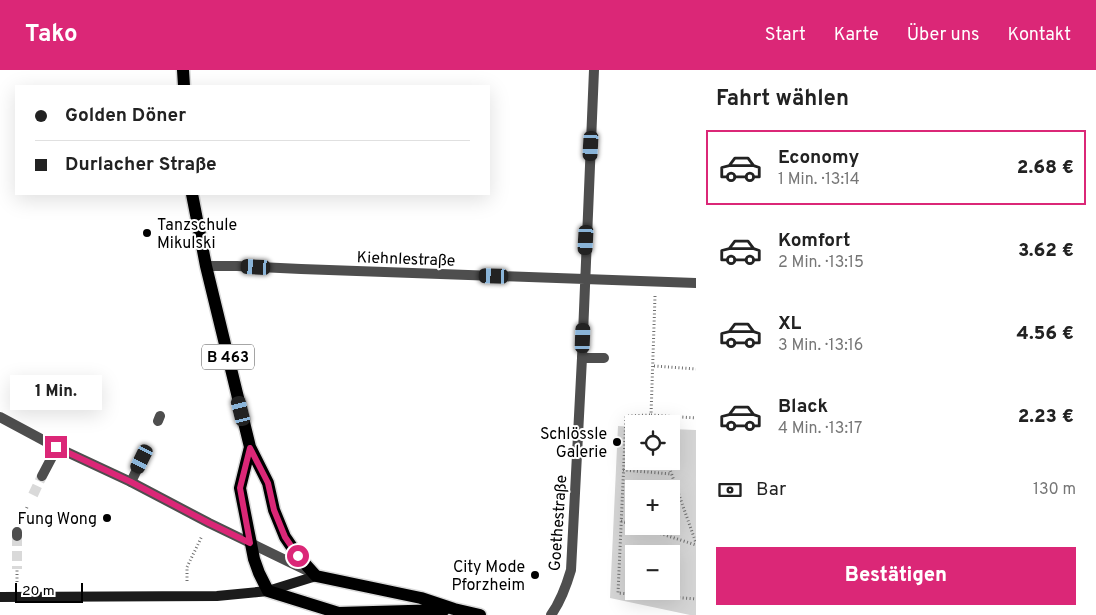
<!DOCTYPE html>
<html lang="de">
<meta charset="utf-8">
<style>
body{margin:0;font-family:Overpass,sans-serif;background:#f6f6f6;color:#222;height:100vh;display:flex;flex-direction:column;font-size:19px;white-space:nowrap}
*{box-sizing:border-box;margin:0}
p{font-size:16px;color:#767676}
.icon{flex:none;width:28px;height:28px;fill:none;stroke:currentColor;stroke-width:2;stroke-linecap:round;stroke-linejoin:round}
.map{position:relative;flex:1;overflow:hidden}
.panel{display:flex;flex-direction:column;background:#fff;width:400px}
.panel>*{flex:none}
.banner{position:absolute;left:15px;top:15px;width:475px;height:110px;border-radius:0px;box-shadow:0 5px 20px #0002;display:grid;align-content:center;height:110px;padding:0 20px;background:#fff}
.tools{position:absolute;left:625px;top:345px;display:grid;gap:10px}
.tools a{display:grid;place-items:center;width:55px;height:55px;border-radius:0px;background:#fff;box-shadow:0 5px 20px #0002;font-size:25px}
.scale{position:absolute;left:15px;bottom:12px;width:68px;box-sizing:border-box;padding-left:5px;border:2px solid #000;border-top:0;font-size:14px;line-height:18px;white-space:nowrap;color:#000;-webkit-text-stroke:4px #fff;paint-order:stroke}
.end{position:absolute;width:22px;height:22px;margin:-11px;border:6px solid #db2777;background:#fff;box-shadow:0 0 0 2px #fff}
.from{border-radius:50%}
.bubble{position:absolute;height:35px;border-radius:0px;background:#fff;box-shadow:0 5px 20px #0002;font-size:16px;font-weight:800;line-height:35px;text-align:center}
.car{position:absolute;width:15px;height:30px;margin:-15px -8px;border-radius:6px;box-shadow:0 0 4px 1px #0007;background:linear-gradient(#222 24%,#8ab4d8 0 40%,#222 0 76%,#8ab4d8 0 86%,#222 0)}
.banner b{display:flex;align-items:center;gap:18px;height:48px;font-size:19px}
.banner b+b{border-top:1px solid #e0e0e0}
.banner i{width:12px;height:12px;background:#222}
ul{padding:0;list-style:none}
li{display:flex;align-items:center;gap:15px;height:75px;margin:0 10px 8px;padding:0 10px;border:2px solid transparent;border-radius:0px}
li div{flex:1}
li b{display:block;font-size:19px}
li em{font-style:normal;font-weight:800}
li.active{border-color:#db2777}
li>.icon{width:45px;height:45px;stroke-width:1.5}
h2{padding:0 20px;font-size:22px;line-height:60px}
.pay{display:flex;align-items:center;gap:12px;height:55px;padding:0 20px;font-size:19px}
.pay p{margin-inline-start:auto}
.primary-button{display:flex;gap:10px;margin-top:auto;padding:10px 20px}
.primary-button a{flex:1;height:58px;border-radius:0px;background:#db2777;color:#fff;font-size:20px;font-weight:800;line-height:58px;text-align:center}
header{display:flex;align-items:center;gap:30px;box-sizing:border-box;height:70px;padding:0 25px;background:#db2777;color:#fff}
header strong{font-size:24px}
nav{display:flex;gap:28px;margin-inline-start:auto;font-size:18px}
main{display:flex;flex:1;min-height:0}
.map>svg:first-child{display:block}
.green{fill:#d5d5d5;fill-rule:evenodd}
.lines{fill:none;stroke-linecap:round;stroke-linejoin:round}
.street-tunnel{stroke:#d9d9d9;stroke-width:10;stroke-dasharray:10 5;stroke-linecap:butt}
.primary-casing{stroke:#dbdbdb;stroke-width:15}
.path{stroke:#707070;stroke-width:3;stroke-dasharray:1 2.5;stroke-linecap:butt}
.lane{stroke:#4e4e4e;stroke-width:10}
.street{stroke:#4e4e4e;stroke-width:10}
.secondary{stroke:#1b1b1b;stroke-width:10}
.primary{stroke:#000;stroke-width:12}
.route{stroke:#db2777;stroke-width:6}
.poi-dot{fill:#000;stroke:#fff;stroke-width:2}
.labels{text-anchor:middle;stroke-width:4;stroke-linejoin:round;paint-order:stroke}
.shield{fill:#fff;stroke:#4c4c4c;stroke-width:1}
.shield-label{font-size:15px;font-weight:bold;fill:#000}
.poi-label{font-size:16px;fill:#000;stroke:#fff;text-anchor:end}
.street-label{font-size:16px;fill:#000;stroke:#fff}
</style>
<header>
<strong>Tako</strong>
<nav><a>Start</a><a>Karte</a><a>Über uns</a><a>Kontakt</a></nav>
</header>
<main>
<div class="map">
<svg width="696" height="545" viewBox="0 0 696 545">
<rect width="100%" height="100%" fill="#fff"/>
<path class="green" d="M618,356L634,357V391H671V359L696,360V545H690L610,528ZM634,419H671V456H634ZM634,484H671V521H634Z"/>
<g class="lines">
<path class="street-tunnel" d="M33,425L42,406
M17,466V499"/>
<defs>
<path id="primary" d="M183,0L184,16
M192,124L206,196L250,377L268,413L274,440L285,467L298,486L316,506L421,528L454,539L480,545
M250,377L240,418L254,489L259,503L268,521L345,545
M338,543L444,540"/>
</defs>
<use href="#primary" class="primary-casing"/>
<path class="path" d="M655,226L651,345L696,348
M654,296L696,299
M654,354L651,345L626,346L618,523L696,529
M667,391L696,473
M623,400L672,404
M23,448L27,437
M621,451L634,455
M637,456L696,475
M187,511V497L202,466
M17,512V499"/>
<path class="lane" d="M582,288H604
M158,351L160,346
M42,406L52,387L56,377
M131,412L142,389"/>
<path class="street" d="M206,196H237L301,199L696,213
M0,347L56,377L131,412L209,453L312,503
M17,462V466
M551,545C561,531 566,517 571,500L582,288L594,0"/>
<path class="secondary" d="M0,527L217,526L268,521L316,506"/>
<use href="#primary" class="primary"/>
</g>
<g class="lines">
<path class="route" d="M56,377L131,412L209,453L250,473L240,418L250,378L268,413L274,440L285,467L298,486"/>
</g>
<g class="poi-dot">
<circle cx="147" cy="163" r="5"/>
<circle cx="617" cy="372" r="5"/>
<circle cx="107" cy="448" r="5"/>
<circle cx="535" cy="505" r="5"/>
</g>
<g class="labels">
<rect class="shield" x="202" y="274.5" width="52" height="25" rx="4"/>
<g class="shield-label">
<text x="228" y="292">B 463</text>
</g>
<g class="poi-label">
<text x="157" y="160" text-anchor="start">Tanzschule<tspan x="157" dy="18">Mikulski</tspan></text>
<text x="607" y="369">Schlössle<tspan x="607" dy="18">Galerie</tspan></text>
<text x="97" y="454">Fung Wong</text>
<text x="525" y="502">City Mode<tspan x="525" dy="18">Pforzheim</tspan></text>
</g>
<g class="street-label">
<text transform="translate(406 188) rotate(2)" y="6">Kiehnlestraße</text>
<text transform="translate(557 453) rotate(-86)" y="6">Goethestraße</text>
</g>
</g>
</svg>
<div class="tools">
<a><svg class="icon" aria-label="locate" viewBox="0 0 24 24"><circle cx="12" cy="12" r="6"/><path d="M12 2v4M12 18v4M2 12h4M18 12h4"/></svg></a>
<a>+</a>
<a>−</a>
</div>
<div class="scale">20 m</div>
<i class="end from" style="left:298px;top:486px"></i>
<i class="end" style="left:56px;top:377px"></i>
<div class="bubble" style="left:10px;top:305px;width:92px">1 Min.</div>
<i class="car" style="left:591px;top:76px;rotate:183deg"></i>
<i class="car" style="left:586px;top:170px;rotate:183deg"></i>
<i class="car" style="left:256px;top:197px;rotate:273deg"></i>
<i class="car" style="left:494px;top:206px;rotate:272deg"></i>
<i class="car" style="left:583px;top:268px;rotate:2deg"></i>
<i class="car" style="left:241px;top:341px;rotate:346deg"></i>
<i class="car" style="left:142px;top:389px;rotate:206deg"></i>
<div class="banner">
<b><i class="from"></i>Golden Döner</b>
<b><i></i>Durlacher Straße</b>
</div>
</div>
<section class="panel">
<h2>Fahrt wählen</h2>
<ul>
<li class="active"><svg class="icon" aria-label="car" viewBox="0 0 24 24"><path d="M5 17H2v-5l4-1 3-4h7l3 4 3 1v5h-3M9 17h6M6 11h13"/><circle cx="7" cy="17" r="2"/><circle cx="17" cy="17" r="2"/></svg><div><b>Economy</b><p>1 Min. · 13:14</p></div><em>2.68 €</em></li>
<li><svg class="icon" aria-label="car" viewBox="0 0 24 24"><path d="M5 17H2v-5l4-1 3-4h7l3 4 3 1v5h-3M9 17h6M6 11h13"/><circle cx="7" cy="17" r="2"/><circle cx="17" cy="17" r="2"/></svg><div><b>Komfort</b><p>2 Min. · 13:15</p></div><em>3.62 €</em></li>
<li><svg class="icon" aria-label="car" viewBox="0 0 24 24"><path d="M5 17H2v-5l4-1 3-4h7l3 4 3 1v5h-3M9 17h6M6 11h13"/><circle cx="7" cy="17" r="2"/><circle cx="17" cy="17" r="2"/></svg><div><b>XL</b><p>3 Min. · 13:16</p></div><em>4.56 €</em></li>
<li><svg class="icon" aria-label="car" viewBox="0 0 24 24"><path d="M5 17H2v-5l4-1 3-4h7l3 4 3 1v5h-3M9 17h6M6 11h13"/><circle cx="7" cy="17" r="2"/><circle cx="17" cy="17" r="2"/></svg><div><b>Black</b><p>4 Min. · 13:17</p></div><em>2.23 €</em></li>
</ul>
<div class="pay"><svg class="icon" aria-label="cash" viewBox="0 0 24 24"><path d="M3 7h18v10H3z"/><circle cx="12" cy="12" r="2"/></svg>Bar<p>130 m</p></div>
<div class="primary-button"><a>Bestätigen</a></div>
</section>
</main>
